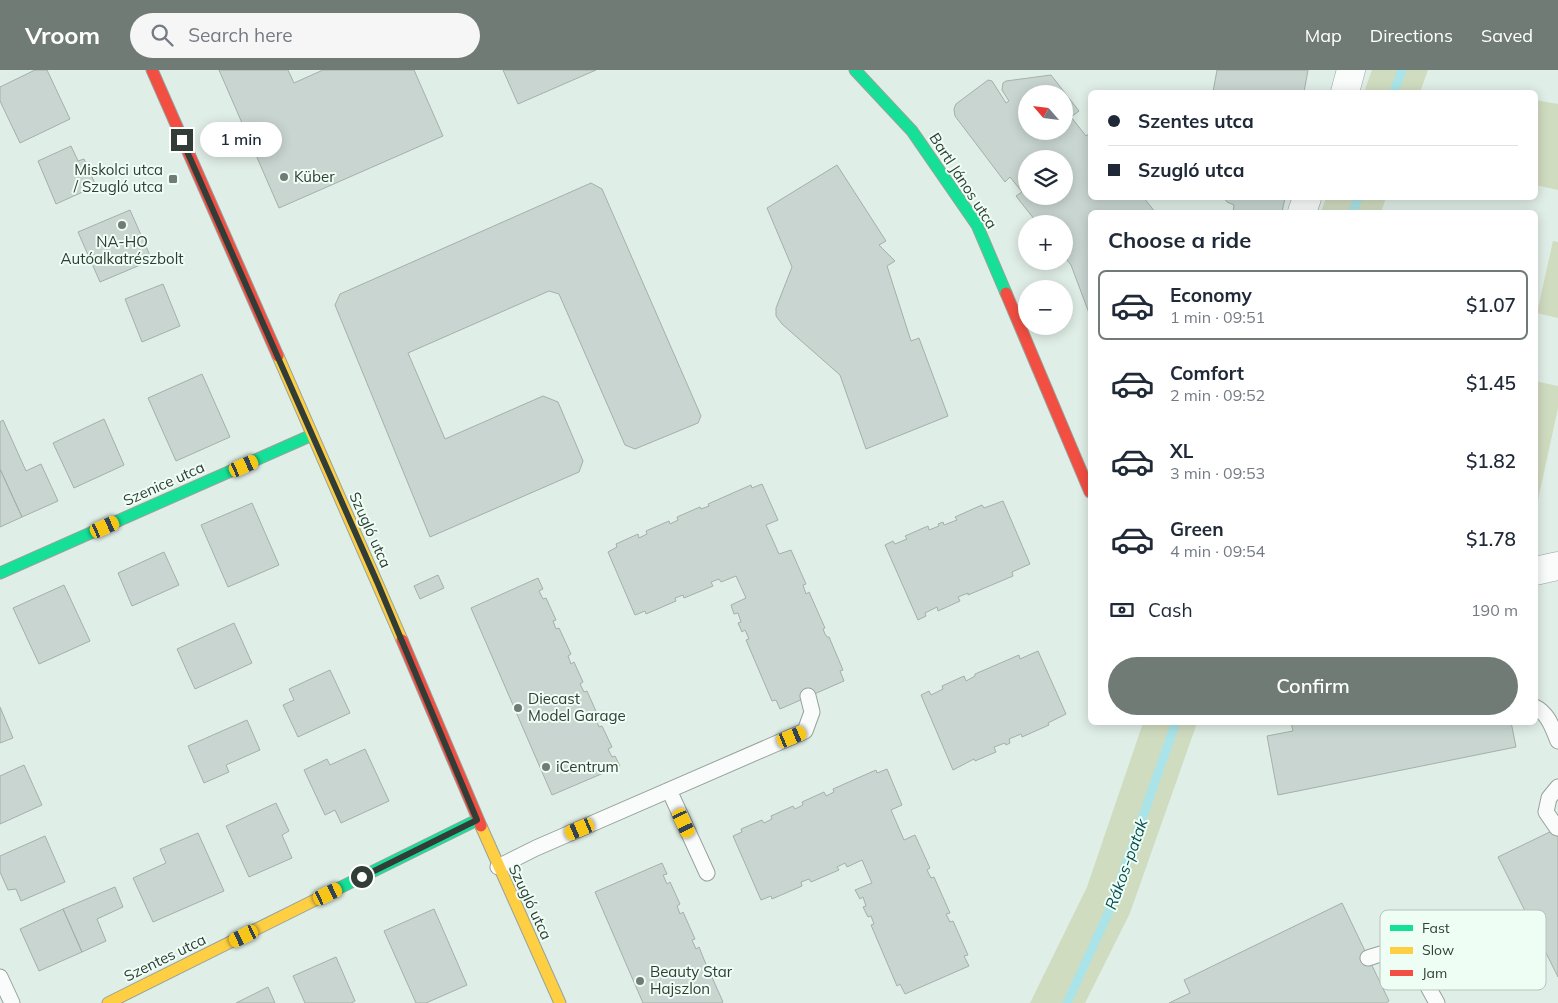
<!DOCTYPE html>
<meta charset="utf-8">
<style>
body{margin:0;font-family:Mulish,sans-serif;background:#f6f6f7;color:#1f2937;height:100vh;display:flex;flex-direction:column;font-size:19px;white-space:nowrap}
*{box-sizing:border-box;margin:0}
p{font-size:16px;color:#747a83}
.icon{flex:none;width:28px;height:28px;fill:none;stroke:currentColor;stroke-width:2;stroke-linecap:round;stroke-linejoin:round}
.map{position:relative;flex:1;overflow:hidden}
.panel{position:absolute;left:1088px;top:140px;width:450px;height:515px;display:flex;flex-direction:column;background:#fff;border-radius:8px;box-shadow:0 2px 12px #0003}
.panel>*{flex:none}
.hud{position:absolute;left:1088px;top:20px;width:450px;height:110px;border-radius:8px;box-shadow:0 2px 12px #0003;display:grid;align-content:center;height:110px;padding:0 20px;background:#fff}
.needle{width:32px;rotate:298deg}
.buttons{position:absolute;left:1018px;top:15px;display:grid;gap:10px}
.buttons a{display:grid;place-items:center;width:55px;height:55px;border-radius:50%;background:#fff;box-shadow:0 2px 12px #0003;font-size:25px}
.end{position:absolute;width:22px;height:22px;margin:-11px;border:6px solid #323d37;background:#fff;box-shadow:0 0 0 2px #fff}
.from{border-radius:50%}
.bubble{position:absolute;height:35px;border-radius:18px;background:#fff;box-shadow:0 2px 12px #0003;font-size:16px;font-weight:600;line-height:35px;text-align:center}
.car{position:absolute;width:15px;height:30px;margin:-15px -8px;border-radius:6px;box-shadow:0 0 4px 1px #0007;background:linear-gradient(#f5c518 24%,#345 0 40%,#f5c518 0 76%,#345 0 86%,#f5c518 0)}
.hud b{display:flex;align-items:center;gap:18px;height:48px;font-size:19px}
.hud b+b{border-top:1px solid #e0e1e3}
.hud i{width:12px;height:12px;background:#1f2937}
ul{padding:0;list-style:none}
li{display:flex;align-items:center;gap:15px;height:70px;margin:0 10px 8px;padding:0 10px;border:2px solid transparent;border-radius:8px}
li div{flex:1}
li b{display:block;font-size:19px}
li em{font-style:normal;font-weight:600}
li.current{border-color:#6f7b74}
li>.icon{width:45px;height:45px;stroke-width:1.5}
h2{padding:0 20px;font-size:22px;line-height:60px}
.pay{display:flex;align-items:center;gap:12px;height:55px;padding:0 20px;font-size:19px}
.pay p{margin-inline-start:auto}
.action{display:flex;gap:10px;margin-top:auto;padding:10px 20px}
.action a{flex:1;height:58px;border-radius:30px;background:#6f7b74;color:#fff;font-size:20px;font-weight:600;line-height:58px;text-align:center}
header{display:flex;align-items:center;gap:30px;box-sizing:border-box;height:70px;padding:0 25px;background:#6f7b74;color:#fff}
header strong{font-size:24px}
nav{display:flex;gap:28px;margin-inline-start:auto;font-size:18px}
.search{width:350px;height:45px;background:#f6f6f7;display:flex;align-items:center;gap:12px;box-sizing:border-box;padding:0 18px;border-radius:28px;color:#747a83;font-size:19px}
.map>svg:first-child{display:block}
.green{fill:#d0dcc0}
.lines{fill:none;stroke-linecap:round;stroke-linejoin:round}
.stream{stroke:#aae4e8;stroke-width:9}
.building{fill:#c8d5d0;stroke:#a4b0ab;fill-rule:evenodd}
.lane-casing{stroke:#97a29c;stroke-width:17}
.street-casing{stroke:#97a29c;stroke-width:29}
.fast-casing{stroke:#97a29c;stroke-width:13}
.slow-casing{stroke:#97a29c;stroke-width:13}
.jam-casing{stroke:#97a29c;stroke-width:13}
.lane{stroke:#fafcfb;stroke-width:15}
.street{stroke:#fafcfb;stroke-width:28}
.fast{stroke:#16e098;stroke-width:11}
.slow{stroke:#ffcf43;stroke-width:11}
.jam{stroke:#f24e42;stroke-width:11}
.route{stroke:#323d37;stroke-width:6}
.poi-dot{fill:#6f7b74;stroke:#eefef5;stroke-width:2}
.labels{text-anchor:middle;stroke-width:4;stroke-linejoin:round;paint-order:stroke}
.poi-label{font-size:15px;fill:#323d37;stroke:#eefef5;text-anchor:start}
.street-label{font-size:15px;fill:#323d37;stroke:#eefef5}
.water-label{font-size:16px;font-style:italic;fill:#094e55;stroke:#eefef5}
.key{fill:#eefef5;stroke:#b6c4bc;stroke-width:1}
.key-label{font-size:14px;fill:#323d37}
</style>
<header>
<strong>Vroom</strong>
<div class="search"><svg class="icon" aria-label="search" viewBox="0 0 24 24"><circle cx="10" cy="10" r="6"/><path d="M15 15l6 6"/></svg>Search here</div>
<nav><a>Map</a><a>Directions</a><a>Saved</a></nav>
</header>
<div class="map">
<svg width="1558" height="933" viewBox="0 0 1558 933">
<rect width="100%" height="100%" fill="#dfeee6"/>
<path class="green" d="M1372,0H1428L1420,22H1364Z
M1535,30L1558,34V120L1535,115Z
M1326,128H1386L1381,142H1321Z
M1553,171L1558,172V248L1537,243Z
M1535,311L1558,316V338L1536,439Z
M1143,653H1197L1130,843L1085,933H1030L1087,817Z"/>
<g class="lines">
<path class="stream" d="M1394,22L1402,0
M1353,142L1358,128
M1067,933L1111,837L1176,652"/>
</g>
<path class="building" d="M35,0H47L70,49L20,73L0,31V17Z
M219,0H288L294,13L323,0H414L443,66L279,138Z
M503,0H596L518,34Z
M1217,0H1308L1304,22H1213Z
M1051,5L1079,41L1071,47L1086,66L1090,63V128H1144L1155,142H1090V243H1089L1071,195L1064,186V154H1038L1016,126L1022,122L1010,107L1005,112L955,46L954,39L956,34L988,10L992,11L1006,33L1009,31L1002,20L1003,13L1006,11ZM1026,24H1064V61H1026ZM1026,89H1064V126H1026Z
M71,76L78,91L84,89L96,116L56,134L38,91Z
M837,95L886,171L879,175L895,191L887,196L911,271L919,268L948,346L866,379L840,305L782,254L776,246V238L792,197L767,138Z
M591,113L602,119L701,346L698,353L635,379L625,375L559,224L549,221L408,283L445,369L543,326L558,332L583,391L579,402L430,467L335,235L340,224Z
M1224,128H1285L1282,142H1233L1234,135L1227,132Z
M130,140L152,190L100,212L78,162Z
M163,214L180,256L142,272L125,229Z
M202,304L230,367L176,391L148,328Z
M104,349L124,395L74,418L53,373Z
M3,350L26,401L41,394L58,431L22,447L0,399V352Z
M0,399L22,447L0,457Z
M762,414L778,450L766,455L779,484L791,480L806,514L803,515L806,524L809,522L825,558L823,559L825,564L827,567H829L843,600L840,601L844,611L780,639L776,630L772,631L746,570L749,569L745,560L742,562L738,553L741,552L738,543L734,544L731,535L746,528L736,506L721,512L719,509L711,512L713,516L684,528L683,525L675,528L676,531L646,544L645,541L635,545L608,482L617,477L616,474L638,464L639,468L647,464L646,461L669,451L670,454L678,450L677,447L700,437L701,439L709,436L708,434L751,415L752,418Z
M1003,431L1030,494L1012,502L1013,506L968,525V523L958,527L960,531L938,541L937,537L925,543L926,546L918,550L885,475L893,471L895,474L907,469L905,466L928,456L929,460L939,456L938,454L943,452L944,455L957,450L955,447L982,435L984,438Z
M252,433L279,495L228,517L201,455Z
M164,482L179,515L132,536L118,503Z
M438,505L444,518L420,529L414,516Z
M538,508L543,519L539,521L543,529L546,528L556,550L553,551L556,559L559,558L571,584L568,586L571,594L574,592L583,612L580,614L584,622L587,621L599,648L596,649L599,657L602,656L612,677L608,679L612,687L615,686L620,696L552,725L471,538Z
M64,515L90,571L39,594L13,538Z
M234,553L252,593L195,619L177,579Z
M1038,581L1066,644L1048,653L1049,655L1022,667L1021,664L1009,669L1010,673L1006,675L1005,673L994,677L996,682L975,691L974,689L953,700L921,625L929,621L931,625L943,619L942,616L964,606L966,611L975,606V604L1019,585L1020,589Z
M330,600L350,643L298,667L283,635L294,630L289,619Z
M0,637L13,668L0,673Z
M247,650L260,680L226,695L229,702L204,713L188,676Z
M1291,652H1511L1516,677L1278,725L1267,666L1293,661Z
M365,679L389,731L341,753L335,740L325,745L304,700L327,689L330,695Z
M24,695L42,735L0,754V706Z
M887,699L902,735L891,740L904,770L915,765L930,798L927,800L931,808L934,807L950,843L946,844L950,852L953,851L968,885L964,886L969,896L905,924L900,914L897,916L871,855L874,854L871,846L868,847L863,837L866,836L863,827L860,829L855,820L872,813L862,790L847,797L845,793L837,797L839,800L811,812L809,809L801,812L802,816L772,829L771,826L761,830L733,766L742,762L741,759L762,750L764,753L772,749L771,746L793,736L795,739L803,735L802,732L824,722L826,726L834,722L833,719L876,700L877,703Z
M276,733L289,761L282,765L292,788L249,807L226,756Z
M1558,758V907L1498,787Z
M198,763L224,821L153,852L133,808L166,793L160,779Z
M45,766L65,812L21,831L16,819L8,820L0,802V786Z
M662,793L667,804L663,805L667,814L670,812L680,834L677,836L680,844L683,842L695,869L692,870L696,879L699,877L707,897L704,899L708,907L711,905L723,932L721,933H643L595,822Z
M115,817L123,837L97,849L106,871L82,882L63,839Z
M1342,833L1389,931L1386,933H1169L1190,923L1184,910Z
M63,839L82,882L39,901L20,859Z
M434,839L467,915L426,933H416L384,861Z
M336,887L355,931L351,933H305L293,906Z
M268,917L275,933H236Z"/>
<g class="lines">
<defs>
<path id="lane" d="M1535,637C1548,643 1553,659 1558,671
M669,720L707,803
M1557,758L1546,742L1549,728L1558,717
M498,797L536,778L805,661L812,642L808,626
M1368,888C1382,884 1396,877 1410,884L1437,933
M0,907L12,933"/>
<path id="street" d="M1345,22L1351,0
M1302,142L1307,128
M1535,501L1558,496"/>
<path id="fast" d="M855,0L912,61L977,155L1006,223
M0,503L312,365
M319,828L477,750"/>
<path id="slow" d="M278,286L402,570
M481,756L560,933
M108,933L319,828"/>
<path id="jam" d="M152,0L278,286
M1006,223L1090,422
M402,570L481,756"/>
</defs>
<use href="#lane" class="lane-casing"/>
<use href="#street" class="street-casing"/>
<use href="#fast" class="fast-casing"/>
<use href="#slow" class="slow-casing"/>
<use href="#jam" class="jam-casing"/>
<use href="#lane" class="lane"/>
<use href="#street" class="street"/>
<use href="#fast" class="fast"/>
<use href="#slow" class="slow"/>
<use href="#jam" class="jam"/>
</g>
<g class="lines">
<path class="route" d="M182,70L378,514L477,750L362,807"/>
</g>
<g class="poi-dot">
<circle cx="284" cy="107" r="5"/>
<rect x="168" y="104" width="10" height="10" rx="2.5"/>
<circle cx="122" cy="155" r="5"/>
<circle cx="518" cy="638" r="5"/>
<circle cx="546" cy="697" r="5"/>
<circle cx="640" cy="911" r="5"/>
</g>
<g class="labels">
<g class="poi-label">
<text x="163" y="105" text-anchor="end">Miskolci utca<tspan x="163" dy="17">/ Szugló utca</tspan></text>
<text x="294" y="112">Küber</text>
<text x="122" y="177" text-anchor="middle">NA-HO<tspan x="122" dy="17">Autóalkatrészbolt</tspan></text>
<text x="528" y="634">Diecast<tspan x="528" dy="17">Model Garage</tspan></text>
<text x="556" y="702">iCentrum</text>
<text x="650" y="907">Beauty Star<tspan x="650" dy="17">Hajszlon</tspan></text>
</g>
<g class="street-label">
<text transform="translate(963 111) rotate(57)" y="5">Bartl János utca</text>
<text transform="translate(164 414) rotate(-24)" y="5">Szenice utca</text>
<text transform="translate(370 460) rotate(66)" y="5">Szugló utca</text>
<text transform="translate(530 832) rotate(65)" y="5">Szugló utca</text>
<text transform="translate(165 888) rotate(-26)" y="5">Szentes utca</text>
</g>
<g class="water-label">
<text transform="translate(1126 794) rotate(-70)" y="6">Rákos-patak</text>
</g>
</g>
<rect x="1380" y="840" width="166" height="80" rx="8" class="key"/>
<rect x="1390" y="855" width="23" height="6" fill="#16e098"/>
<rect x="1390" y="877" width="23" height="7" fill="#ffcf43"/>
<rect x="1390" y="900" width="23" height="6" fill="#f24e42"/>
<g class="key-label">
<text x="1422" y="863">Fast</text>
<text x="1422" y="885">Slow</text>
<text x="1422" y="908">Jam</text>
</g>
</svg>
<div class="buttons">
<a><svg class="needle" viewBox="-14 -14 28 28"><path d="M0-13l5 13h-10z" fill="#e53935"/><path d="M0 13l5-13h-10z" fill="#747a83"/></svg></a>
<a><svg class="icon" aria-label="layers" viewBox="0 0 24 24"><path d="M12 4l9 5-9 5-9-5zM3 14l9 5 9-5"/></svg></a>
<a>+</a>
<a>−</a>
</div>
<i class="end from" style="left:362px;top:807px"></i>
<i class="end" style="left:182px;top:70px"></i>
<div class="bubble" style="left:200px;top:52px;width:82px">1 min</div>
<i class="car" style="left:244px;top:396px;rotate:66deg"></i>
<i class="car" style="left:105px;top:457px;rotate:66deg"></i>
<i class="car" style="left:792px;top:667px;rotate:68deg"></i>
<i class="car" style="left:684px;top:753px;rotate:155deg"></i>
<i class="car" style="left:580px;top:759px;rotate:247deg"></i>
<i class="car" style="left:328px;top:824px;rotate:64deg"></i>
<i class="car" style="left:244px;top:866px;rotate:244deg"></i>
<div class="hud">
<b><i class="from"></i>Szentes utca</b>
<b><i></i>Szugló utca</b>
</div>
<section class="panel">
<h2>Choose a ride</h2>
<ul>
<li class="current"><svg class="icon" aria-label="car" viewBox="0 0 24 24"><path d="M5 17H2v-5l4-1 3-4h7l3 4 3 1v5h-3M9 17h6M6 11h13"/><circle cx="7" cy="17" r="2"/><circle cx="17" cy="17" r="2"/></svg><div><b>Economy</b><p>1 min · 09:51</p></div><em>$1.07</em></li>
<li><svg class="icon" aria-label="car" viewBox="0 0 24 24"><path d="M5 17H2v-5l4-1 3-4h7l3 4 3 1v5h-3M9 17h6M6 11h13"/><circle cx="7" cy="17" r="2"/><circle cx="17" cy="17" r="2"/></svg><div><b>Comfort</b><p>2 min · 09:52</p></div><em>$1.45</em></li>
<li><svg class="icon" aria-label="car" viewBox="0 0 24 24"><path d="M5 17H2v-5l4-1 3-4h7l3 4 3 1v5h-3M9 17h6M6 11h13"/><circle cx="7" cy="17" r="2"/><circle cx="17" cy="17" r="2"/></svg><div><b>XL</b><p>3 min · 09:53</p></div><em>$1.82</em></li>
<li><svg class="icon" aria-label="car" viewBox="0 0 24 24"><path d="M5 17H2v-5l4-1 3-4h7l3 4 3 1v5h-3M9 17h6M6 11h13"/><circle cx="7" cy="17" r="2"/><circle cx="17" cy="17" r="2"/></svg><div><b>Green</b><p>4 min · 09:54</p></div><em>$1.78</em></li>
</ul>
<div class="pay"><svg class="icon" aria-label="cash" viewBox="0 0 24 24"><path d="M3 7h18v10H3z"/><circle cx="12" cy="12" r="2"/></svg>Cash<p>190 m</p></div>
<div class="action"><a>Confirm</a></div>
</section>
</div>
